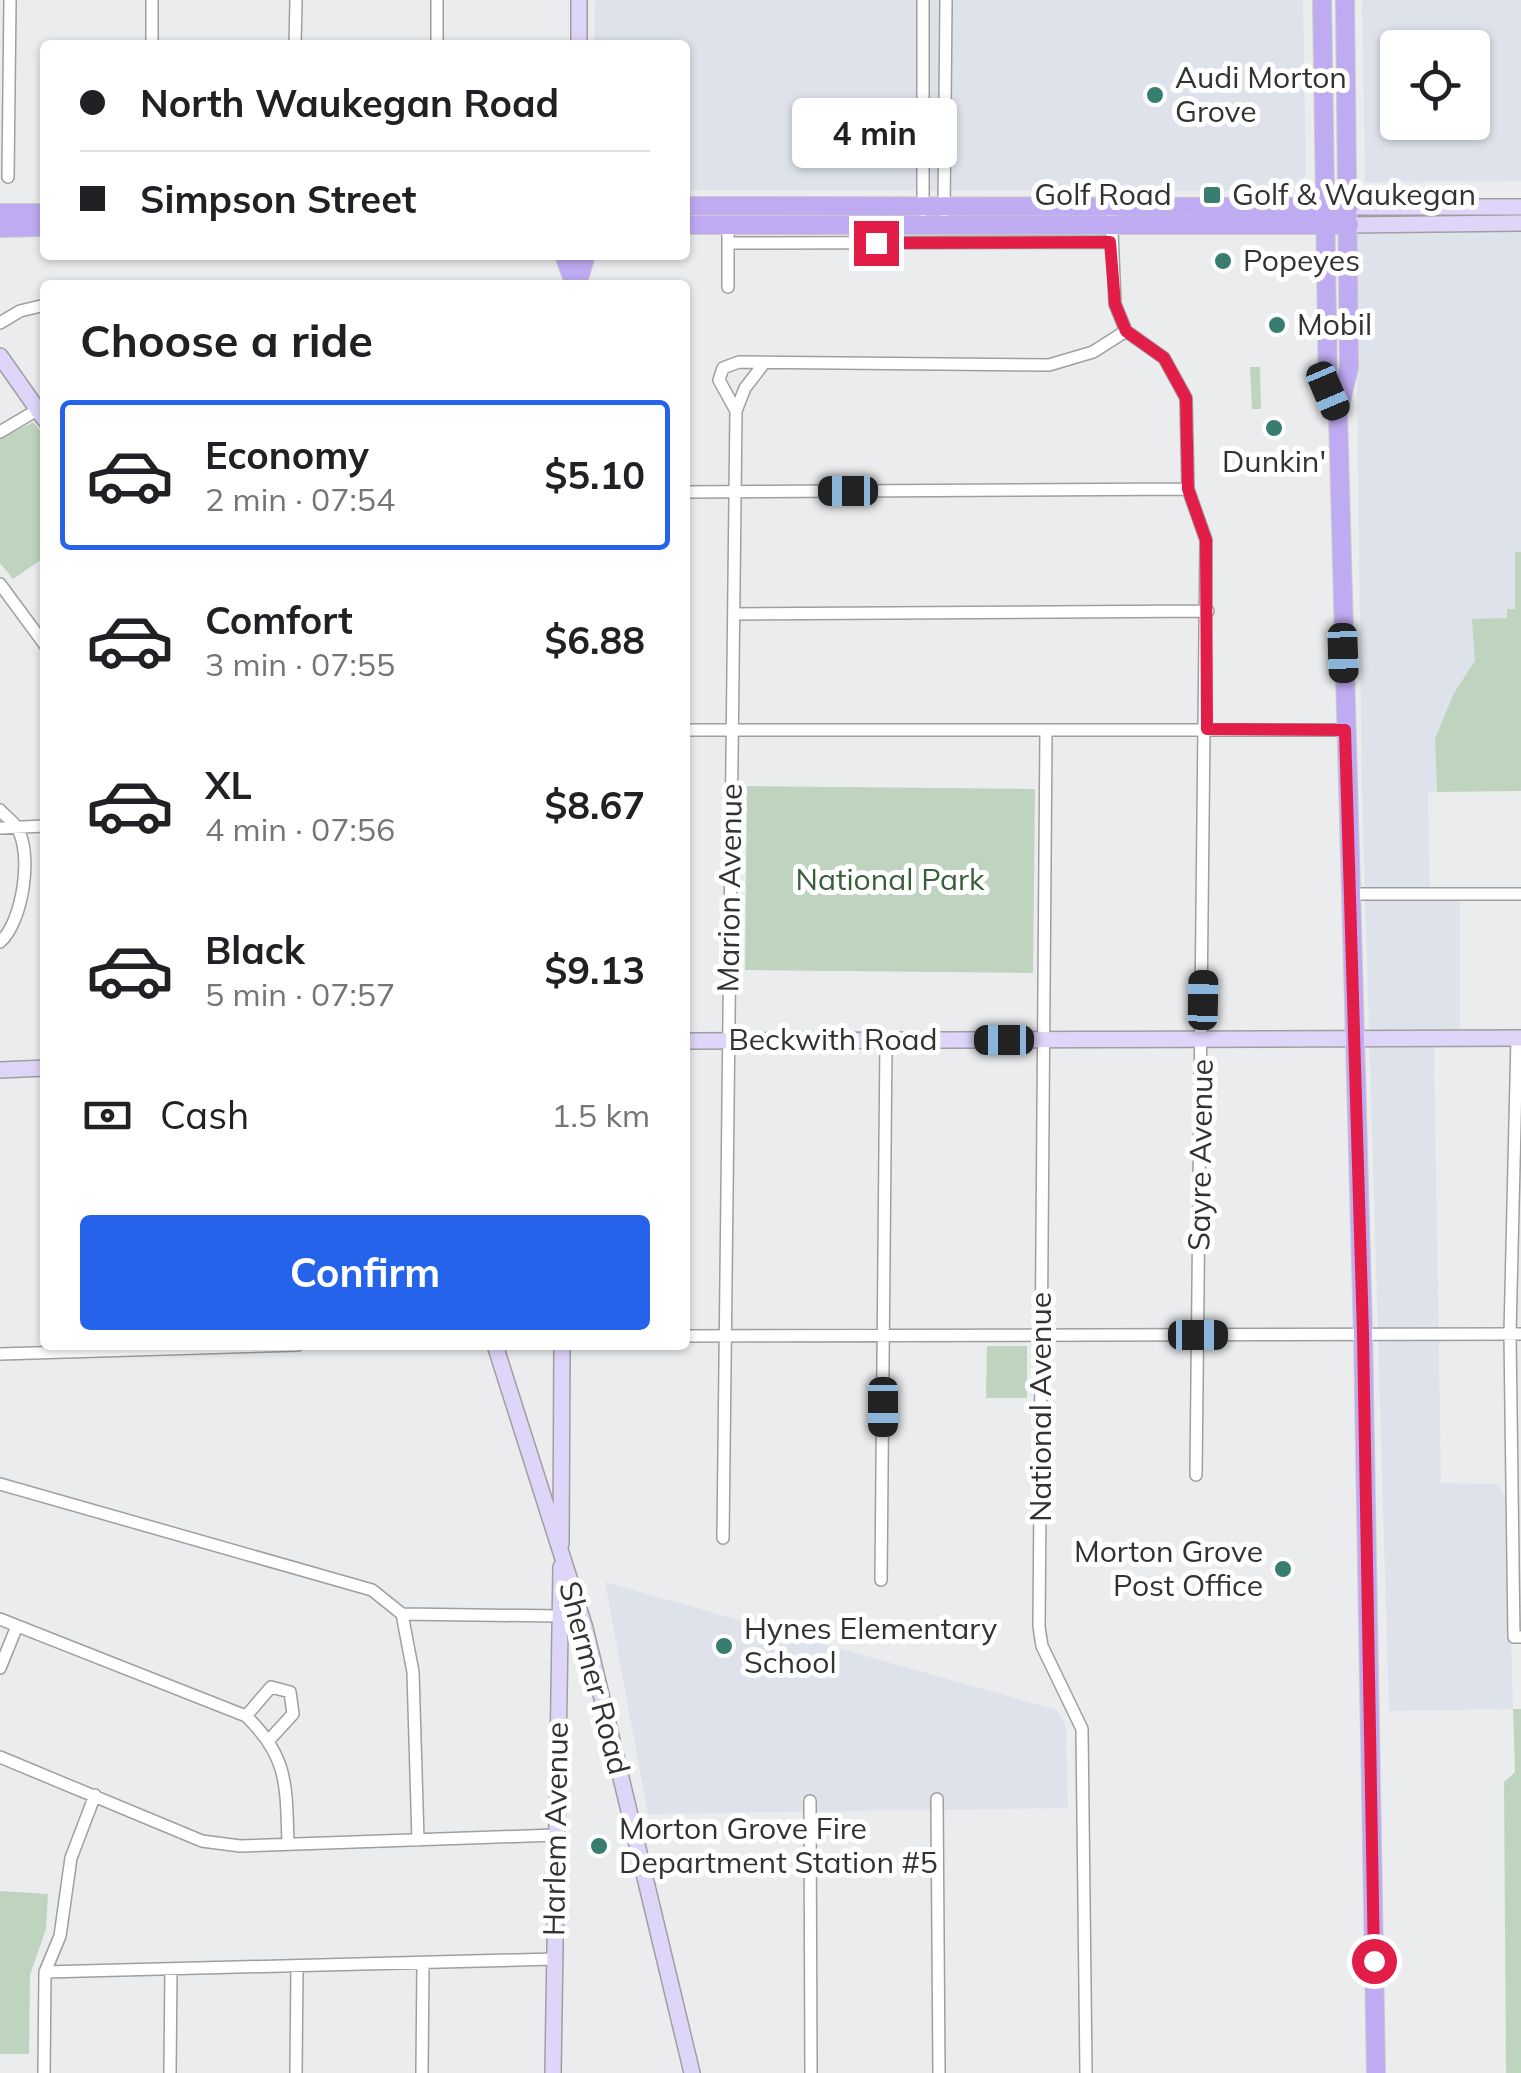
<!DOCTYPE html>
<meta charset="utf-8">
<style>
body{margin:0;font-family:Mulish,sans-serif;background:#f2f2f2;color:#202124;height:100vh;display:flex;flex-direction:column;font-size:38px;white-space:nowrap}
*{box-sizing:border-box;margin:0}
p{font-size:32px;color:#757577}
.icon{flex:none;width:55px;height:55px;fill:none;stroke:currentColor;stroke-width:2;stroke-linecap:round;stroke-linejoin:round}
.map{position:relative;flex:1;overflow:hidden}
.drawer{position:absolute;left:40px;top:280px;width:650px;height:1070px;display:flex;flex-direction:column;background:#fff;border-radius:10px;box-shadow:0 2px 8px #0004}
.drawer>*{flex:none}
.top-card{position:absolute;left:40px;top:40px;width:650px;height:220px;border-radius:10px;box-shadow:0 2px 8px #0004;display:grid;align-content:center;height:220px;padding:0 40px;background:#fff}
.tools{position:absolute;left:1380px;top:30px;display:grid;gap:20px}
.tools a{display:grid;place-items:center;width:110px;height:110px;border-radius:10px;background:#fff;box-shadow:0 2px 8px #0004;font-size:50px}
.end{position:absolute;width:45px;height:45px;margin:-22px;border:12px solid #e11d48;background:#fff;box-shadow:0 0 0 5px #fff}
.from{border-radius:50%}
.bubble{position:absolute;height:70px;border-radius:10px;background:#fff;box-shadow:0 2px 8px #0004;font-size:32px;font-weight:700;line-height:70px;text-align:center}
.car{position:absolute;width:30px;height:60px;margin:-30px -15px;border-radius:12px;box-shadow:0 0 8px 2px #0007;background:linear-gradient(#222 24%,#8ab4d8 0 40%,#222 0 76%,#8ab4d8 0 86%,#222 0)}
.top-card b{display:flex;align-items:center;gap:35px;height:95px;font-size:38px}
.top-card b+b{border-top:2px solid #e0e0e0}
.top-card i{width:25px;height:25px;background:#202124}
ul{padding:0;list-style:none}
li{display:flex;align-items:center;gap:30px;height:150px;margin:0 20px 15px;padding:0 20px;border:5px solid transparent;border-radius:10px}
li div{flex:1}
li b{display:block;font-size:38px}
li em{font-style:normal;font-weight:700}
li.active{border-color:#2563eb}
li>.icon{width:90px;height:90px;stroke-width:1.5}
h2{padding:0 40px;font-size:45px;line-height:120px}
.pay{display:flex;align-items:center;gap:25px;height:110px;padding:0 40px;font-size:38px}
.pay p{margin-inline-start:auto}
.cta{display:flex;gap:20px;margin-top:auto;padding:20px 40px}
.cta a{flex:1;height:115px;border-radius:10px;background:#2563eb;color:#fff;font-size:40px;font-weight:700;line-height:115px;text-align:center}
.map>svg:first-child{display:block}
.built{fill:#dee3eb;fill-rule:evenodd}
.green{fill:#bfd4be}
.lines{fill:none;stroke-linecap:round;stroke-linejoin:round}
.street-casing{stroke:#9f9fa0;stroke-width:14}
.secondary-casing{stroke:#9f9fa0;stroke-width:18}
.primary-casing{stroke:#cacaca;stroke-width:20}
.street{stroke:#fff;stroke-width:11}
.secondary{stroke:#dfd5f9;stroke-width:15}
.primary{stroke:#bfabf2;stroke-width:18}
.route{stroke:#e11d48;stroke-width:12}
.poi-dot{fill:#397d70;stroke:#fff;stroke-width:4}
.labels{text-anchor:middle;stroke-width:10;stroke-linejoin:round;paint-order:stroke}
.poi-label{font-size:30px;fill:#323233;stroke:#fff;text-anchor:start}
.street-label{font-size:30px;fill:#323233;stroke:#fff}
.park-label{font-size:30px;fill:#385f39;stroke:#fff}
</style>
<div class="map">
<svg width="1521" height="2073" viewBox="0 0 1521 2073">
<rect width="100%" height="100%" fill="#ebeced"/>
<path class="built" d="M595,0H1303L1306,174L1301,183L1276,191L685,190V45H594Z
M1362,0H1521V181L1365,182ZM1398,48H1472V122H1398Z
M1521,228V552H1515V609L1454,693L1435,738L1437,792L1428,793L1430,896H1460V1041L1434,1042L1441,1483L1498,1484L1507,1500L1513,1709L1389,1711L1362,793L1355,231Z
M605,1582L1057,1710L1066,1727L1068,1808L648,1814Z"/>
<path class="green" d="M1250,367H1260L1261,409H1252Z
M33,422L45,437V557L13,579L0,563V439Z
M1515,552H1521V791L1437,792L1435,738L1454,693L1475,661L1472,619L1507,618V609H1515Z
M747,786L1035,789L1033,973L745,970Z
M987,1346H1027V1398H986Z
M1513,1709H1521V2073H1506L1504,1782L1515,1772Z
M0,1891L48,1894L46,1929L30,1975L29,2054H0Z"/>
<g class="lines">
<defs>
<path id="street" d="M152,45V0
M295,45L296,0
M437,45V0
M8,177L10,0
M1111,205L1115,304L1126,331L1164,358L1186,398L1188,489L1206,540L1196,1475
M923,211V0
M944,211L946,0
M728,243L1110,242
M728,287V225
M0,323L20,311L45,305
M736,411L719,380L723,368L739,362L1049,365L1093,352L1126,331
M0,432L37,410
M685,492L1188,489
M0,584L45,645
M734,614L1208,611
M685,730H1345
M1046,731L1039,1627L1042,1646L1082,1729L1086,2073
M0,810C5,816 13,821 17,828C33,853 23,922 0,942
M0,828L45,826
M1350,894H1521
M1517,1038L1510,1334L1514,1637H1521
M685,1336L1521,1334
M0,1354L298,1345
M0,1484L372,1590L402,1614L559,1616
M723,1538L736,411L745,388L762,366
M881,1580L886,1040
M402,1614L413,1672L418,1840
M0,1619L246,1716C289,1757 286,1787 288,1843
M0,1668L17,1626
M246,1716L271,1687L290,1692L293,1714L270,1739
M0,1757L202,1841L240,1846L555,1835
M937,1799L939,2073
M810,1801L811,2073
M45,1972L554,1959
M44,2073L45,1972L60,1936L71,1858L95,1795
M170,2073L171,1969
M296,2073L297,1967
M422,2073L423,1963"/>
<path id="secondary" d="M579,45V0
M1349,207H1521
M1349,225L1521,223
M0,356L45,420
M685,1041L1521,1038
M0,1070L45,1068
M495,1345L585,1628L692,2073
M561,1544L562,1345
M553,2073L561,1567"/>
<path id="primary" d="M1322,0L1328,391L1338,414
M1345,0L1349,367L1338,414L1363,1335L1376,2073
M685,206L1349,207
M0,213H45
M685,225H1349
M0,228L45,227
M564,255L575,285
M577,285L586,255"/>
</defs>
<use href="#street" class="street-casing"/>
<use href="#secondary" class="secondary-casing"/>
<use href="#primary" class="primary-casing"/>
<use href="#street" class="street"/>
<use href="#secondary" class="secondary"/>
<use href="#primary" class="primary"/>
</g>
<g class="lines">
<path class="route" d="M876,243L1110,242L1115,304L1126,331L1164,358L1186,398L1188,489L1206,540L1207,729L1345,730L1363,1334L1374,1961"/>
</g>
<g class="poi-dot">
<circle cx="1155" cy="95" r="10"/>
<rect x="1202" y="185" width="20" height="20" rx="5"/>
<circle cx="1223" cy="261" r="10"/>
<circle cx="1277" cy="325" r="10"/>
<circle cx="1274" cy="428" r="10"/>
<circle cx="1283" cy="1569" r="10"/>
<circle cx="724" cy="1646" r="10"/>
<circle cx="599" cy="1846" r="10"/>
</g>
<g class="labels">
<g class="poi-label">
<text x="1175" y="88">Audi Morton<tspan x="1175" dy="34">Grove</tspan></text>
<text x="1232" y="205">Golf &amp; Waukegan</text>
<text x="1243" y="271">Popeyes</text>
<text x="1297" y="335">Mobil</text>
<text x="1274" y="472" text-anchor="middle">Dunkin'</text>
<text x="1263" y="1562" text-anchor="end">Morton Grove<tspan x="1263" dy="34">Post Office</tspan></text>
<text x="744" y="1639">Hynes Elementary<tspan x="744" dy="34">School</tspan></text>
<text x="619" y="1839">Morton Grove Fire<tspan x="619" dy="34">Department Station #5</tspan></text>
</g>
<g class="street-label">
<text x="1103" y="205">Golf Road</text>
<text transform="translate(730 888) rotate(-89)" y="10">Marion Avenue</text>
<text x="833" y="1050">Beckwith Road</text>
<text transform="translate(1201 1155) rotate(-89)" y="10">Sayre Avenue</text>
<text transform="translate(1041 1407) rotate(-90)" y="10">National Avenue</text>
<text transform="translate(594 1678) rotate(75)" y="10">Shermer Road</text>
<text transform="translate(556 1829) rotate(-89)" y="10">Harlem Avenue</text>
</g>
<g class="park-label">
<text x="890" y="890">National Park</text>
</g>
</g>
</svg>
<div class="tools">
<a><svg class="icon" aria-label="locate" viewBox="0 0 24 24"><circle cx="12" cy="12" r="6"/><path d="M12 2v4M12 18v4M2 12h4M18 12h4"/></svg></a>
</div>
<i class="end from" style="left:1374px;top:1961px"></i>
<i class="end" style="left:876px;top:243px"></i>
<div class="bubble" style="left:792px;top:98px;width:165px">4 min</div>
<i class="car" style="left:1328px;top:391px;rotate:157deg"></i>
<i class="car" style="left:848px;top:491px;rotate:270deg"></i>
<i class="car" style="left:1343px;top:653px;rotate:178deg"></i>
<i class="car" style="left:1203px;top:1000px;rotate:1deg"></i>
<i class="car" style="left:1004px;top:1040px;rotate:270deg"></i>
<i class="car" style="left:1198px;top:1335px;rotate:90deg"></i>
<i class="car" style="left:883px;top:1407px;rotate:180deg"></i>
<div class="top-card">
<b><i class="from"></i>North Waukegan Road</b>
<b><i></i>Simpson Street</b>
</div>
<section class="drawer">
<h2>Choose a ride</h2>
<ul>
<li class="active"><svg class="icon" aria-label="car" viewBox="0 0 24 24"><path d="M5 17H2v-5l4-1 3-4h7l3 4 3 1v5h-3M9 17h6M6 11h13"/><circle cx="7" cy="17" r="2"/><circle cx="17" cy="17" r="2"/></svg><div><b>Economy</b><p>2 min · 07:54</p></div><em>$5.10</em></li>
<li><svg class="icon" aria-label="car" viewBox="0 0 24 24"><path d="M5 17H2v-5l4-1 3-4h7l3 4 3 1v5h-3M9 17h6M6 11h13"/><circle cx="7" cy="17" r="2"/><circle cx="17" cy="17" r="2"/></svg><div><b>Comfort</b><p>3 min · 07:55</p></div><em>$6.88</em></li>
<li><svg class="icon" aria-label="car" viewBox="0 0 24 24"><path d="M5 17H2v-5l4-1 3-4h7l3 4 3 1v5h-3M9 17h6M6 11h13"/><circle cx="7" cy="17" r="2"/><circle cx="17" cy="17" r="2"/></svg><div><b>XL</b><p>4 min · 07:56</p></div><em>$8.67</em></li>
<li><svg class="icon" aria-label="car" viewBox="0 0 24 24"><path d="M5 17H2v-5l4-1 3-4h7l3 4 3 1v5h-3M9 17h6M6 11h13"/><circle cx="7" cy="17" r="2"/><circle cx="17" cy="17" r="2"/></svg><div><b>Black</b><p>5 min · 07:57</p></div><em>$9.13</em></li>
</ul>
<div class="pay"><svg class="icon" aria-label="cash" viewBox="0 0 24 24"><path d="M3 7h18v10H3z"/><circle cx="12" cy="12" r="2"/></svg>Cash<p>1.5 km</p></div>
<div class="cta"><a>Confirm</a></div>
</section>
</div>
